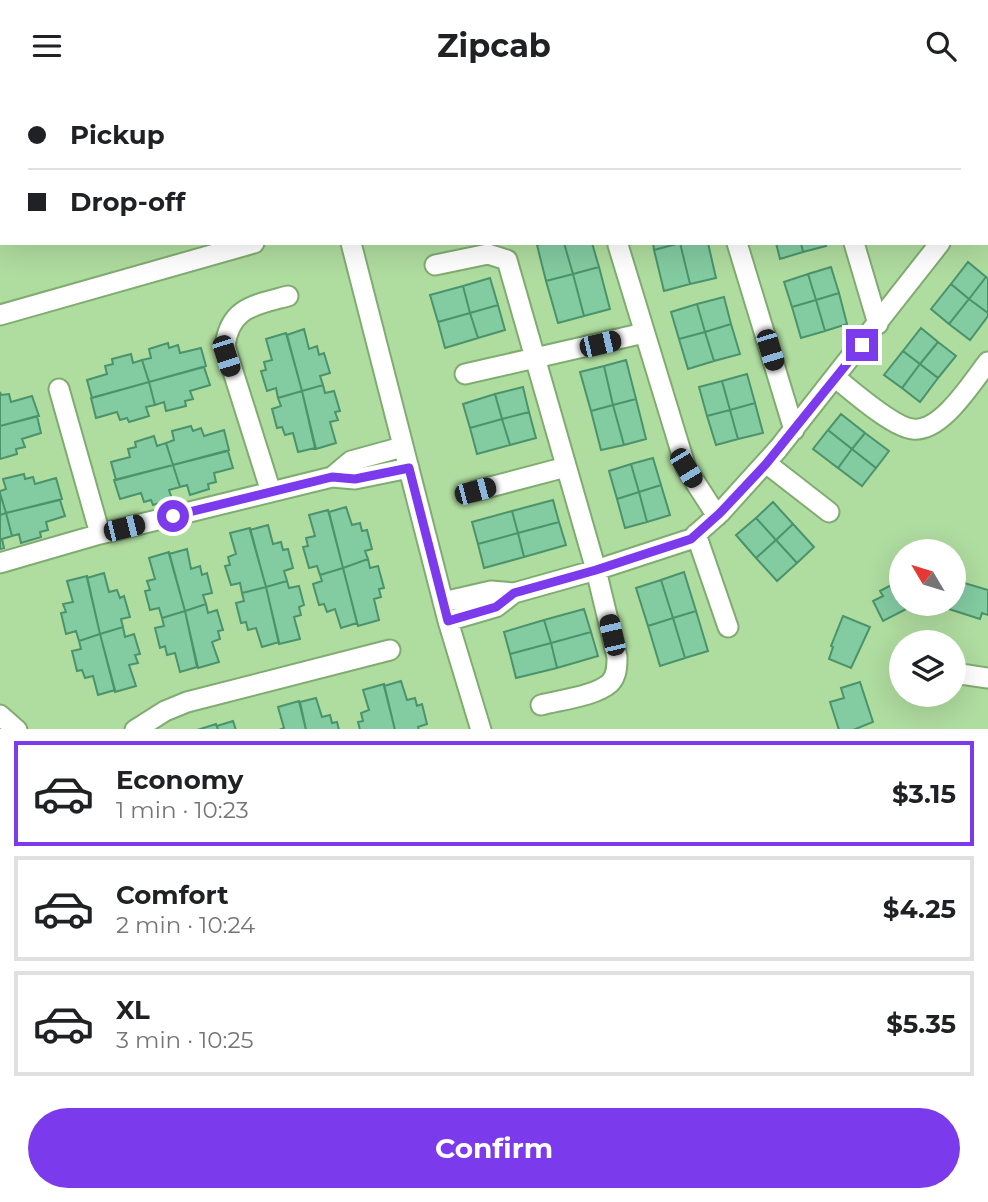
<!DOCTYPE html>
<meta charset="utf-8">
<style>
body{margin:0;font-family:Montserrat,sans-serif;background:#f2f2f2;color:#202124;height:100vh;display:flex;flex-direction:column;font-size:26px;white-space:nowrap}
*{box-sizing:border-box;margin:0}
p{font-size:23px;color:#757577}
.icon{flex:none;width:38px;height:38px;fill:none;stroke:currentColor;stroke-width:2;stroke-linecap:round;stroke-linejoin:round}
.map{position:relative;height:638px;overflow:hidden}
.drawer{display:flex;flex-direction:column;background:#fff;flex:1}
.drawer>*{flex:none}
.guide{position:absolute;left:0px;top:0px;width:989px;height:154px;box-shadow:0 7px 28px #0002;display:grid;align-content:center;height:154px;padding:0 28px;background:#fff}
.needle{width:46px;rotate:308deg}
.controls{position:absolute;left:889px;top:448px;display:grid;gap:14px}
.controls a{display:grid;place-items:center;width:77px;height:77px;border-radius:50%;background:#fff;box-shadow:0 7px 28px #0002;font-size:35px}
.end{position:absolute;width:32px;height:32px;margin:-16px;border:9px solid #7c3aed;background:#fff;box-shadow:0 0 0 4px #fff}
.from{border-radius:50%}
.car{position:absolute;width:21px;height:42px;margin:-21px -10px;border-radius:9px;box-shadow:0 0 5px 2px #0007;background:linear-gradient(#222 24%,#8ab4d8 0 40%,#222 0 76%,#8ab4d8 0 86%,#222 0)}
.guide b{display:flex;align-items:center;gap:24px;height:66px;font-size:26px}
.guide b+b{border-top:2px solid #e0e0e0}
.guide i{width:18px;height:18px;background:#202124}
ul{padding:12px 0 0;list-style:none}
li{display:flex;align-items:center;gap:21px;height:105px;margin:0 14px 10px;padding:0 14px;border:4px solid #e0e0e0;border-radius:0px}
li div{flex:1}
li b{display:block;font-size:26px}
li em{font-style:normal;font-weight:700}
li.selected{border-color:#7c3aed}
li>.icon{width:63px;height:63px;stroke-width:1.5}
.cta{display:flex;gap:14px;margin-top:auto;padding:14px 28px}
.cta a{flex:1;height:80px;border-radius:42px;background:#7c3aed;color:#fff;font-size:28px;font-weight:700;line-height:80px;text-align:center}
header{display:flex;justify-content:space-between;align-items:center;height:91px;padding:0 28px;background:#fff;font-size:32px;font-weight:700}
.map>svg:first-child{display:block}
.building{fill:#83cba1;stroke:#4b936b;stroke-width:2}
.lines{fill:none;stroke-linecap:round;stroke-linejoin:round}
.minor-casing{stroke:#81ac71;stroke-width:23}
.minor{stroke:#fff;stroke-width:19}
.route{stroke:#7c3aed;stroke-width:9}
</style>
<header><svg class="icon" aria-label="menu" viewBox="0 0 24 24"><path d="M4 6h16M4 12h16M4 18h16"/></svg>Zipcab<svg class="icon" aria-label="search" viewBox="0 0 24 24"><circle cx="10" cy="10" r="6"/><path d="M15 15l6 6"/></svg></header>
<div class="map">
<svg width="988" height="639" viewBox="0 0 988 639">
<rect width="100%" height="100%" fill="#afdc9f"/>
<path class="building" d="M408,0H447L448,2H409Z
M0,112H2L0,148Z
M544,152H564L573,183L546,190L537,154Z
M564,152H592L599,176L573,183Z
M653,152H680L654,159Z
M680,152H708L716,187L690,193Z
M680,152L690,193L664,200L654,159Z
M776,152H801L803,161L780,168Z
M801,152H825L826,155L803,161Z
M968,171L986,186L969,208L951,193Z
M599,176L610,218L584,225L573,183Z
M831,176L839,202L816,209L808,183Z
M573,183L584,225L558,232L546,190Z
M808,183L816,209L792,216L784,191Z
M986,186L988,187V222L969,208Z
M490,187L498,214L470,222L463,195Z
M951,193L969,208L949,233L931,218Z
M463,195L470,222L438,231L430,204Z
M839,202L847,233L825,240L816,209Z
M724,206L731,233L705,241L697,213Z
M969,208L988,222V225L970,249L949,233Z
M816,209L825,240L801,247L792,216Z
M697,213L705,241L679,248L671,221Z
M498,214L505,239L478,247L470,222Z
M470,222L478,247L445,257L438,231Z
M731,233L740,263L714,270L705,241Z
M921,237L938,251L920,273L903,260Z
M304,238L309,258L317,255L319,264L324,262L330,282L320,285L323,294L302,300L287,244Z
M705,241L714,270L688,278L679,248Z
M286,242L302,300L278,307L276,297L267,300L261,280L266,279L264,271L272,269L266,248Z
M938,251L956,265L938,287L920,273Z
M168,252L169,257L178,254L180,262L201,257L206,275L149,291L142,269L151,267L149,258Z
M903,260L920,273L902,297L884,284Z
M131,263L133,272L142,269L149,291L92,307L87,289L107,283L105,275L113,273L112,268Z
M626,269L636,308L613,314L604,275Z
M920,273L938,287L920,311L902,297Z
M604,275L613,314L591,320L580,281Z
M204,276L210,294L190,300L193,308L185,310L186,315L166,320L164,311L155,314L149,291Z
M747,283L755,312L730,319L722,290Z
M722,290L730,319L707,325L699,296Z
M149,291L155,314L146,316L149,325L129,331L127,327L120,329L117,321L96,327L91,307Z
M323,294L325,302L334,300L340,320L335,321L338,329L330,331L336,352L316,358L302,300Z
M523,296L529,321L502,328L495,303Z
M302,300L315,357L298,361L293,342L285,344L282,336L277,337L272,318L281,315L278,307Z
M0,301L1,304L9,303L11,311L32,305L39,325L0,335Z
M495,303L502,328L470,337L463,313Z
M636,308L646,348L624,354L613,314Z
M755,312L763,342L738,348L730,319Z
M613,314L624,354L601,359L591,320Z
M730,319L738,348L716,354L707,325Z
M529,321L536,347L510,354L502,328Z
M841,323L865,342L852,358L828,339Z
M37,325L41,342L22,348L25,356L16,358L17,363L0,368V335Z
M502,328L510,354L477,363L470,337Z
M191,335L193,340L201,337L204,345L224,339L229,359L173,374L166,352L174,349L172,340Z
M828,339L852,358L838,377L813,358Z
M865,342L889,360L876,377L852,358Z
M154,345L157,355L166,352L173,374L116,389L111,371L130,366L128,358L136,356L135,351Z
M852,358L876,377L862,395L838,377Z
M228,360L233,377L214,382L216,391L208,393L209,398L190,404L187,394L180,396L173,374Z
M653,367L661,394L639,401L631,373Z
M631,373L639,401L617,408L609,380Z
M173,374L180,396L169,399L172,408L153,414L151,409L144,411L141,402L120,408L114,389Z
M24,383L25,388L33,386L35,393L56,387L62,408L6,422L0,402V400L6,398L3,388Z
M661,394L670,424L647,431L639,401Z
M639,401L647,431L625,437L617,408Z
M0,402L6,422L0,424Z
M60,409L65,425L46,431L48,439L40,441L41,446L21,452L19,443L12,445L6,422Z
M553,409L559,431L518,442L512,420Z
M773,411L793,433L776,449L756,427Z
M346,416L352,434L360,432L362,440L367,439L372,458L365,460L368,468L343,477L329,421Z
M328,419L343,477L320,484L317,475L309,477L303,456L308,455L306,447L315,445L309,424Z
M512,420L518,442L478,453L472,431Z
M6,422L12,445L2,448L4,457L0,458V424Z
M756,427L776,449L756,467L736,444Z
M559,431L566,454L524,466L518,442Z
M793,433L814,456L797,472L776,449Z
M268,434L273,453L281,451L283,459L288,458L293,477L284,480L287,490L266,496L250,439Z
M250,437L266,496L242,502L240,492L231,494L225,475L230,474L228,466L236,463L230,442Z
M518,442L524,466L484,477L478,453Z
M776,449L797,472L777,490L756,467Z
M187,458L191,478L200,475L202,484L207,482L212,502L203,504L206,513L185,520L169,463Z
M169,461L185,520L162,527L159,517L150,519L145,500L150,499L147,490L155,488L149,467Z
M368,468L370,477L378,475L384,497L379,498L381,506L374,508L379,529L358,535L343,477Z
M343,477L357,532L341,537L335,518L327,521L324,513L319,514L313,493L322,490L320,484Z
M684,481L696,520L673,527L661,489Z
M104,482L109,501L117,499L120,507L124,505L130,526L121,528L123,536L100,543L87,487Z
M87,485L100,543L79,550L76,540L66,543L61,522L66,521L63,513L73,511L67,490Z
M661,489L673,527L648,535L636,497Z
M901,489V513H916L883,530L873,510L883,505L880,500Z
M954,489L988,499V524L982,522L980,528L949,518L950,515L943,513H954Z
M287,490L289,497L299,495L304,514L299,516L301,524L294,526L300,548L279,553L266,496Z
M266,496L279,551L262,556L256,537L248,539L246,531L241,532L236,512L244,510L242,502Z
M206,513L208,522L217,519L223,539L218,540L220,548L212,551L219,571L198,577L185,520Z
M584,518L591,541L551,552L544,529Z
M185,520L197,576L180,581L175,562L167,564L165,555L160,557L155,537L164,535L162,527Z
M696,520L708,560L685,567L673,527Z
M843,525L870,536L851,577L829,568L833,556L831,555Z
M673,527L685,567L660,575L648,535Z
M544,529L551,552L510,563L504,541Z
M123,536L125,546L134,543L140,563L135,564L138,572L129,574L136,595L115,601L100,543Z
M591,541L598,565L557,577L551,552Z
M100,543L115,599L98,604L93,585L85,587L82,579L77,580L72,560L81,558L79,550Z
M551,552L557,577L516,587L510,563Z
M401,590L407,609L415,607L417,615L422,613L427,633L418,636L419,639H395L384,595Z
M860,591L873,631L853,639H839L830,611L844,607L841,597Z
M384,593L395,639H360L358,631L363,630L361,622L369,619L363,599Z
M316,607L322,626L330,624L332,632L337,631L339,639H306L300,611Z
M299,610L306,639H279L284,637L278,616Z
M233,630L236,639H218L217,635Z
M216,633L218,639H197Z"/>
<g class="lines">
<defs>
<path id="minor" d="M305,0L306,2
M848,0L851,2
M209,2L215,0
M788,2L794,0
M0,60L2,59
M987,99L988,100
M351,152L448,530L481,639
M737,152L794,339
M854,152L878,233
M618,154L686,377L717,425
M435,174L488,163L507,169L596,479L617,566C617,575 617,585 610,592C596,605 560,609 541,614
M0,224L254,152
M465,283L644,242
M836,287C852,300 894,337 913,338C942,341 972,291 988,271
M59,298L100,443
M766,372L829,421
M332,386L351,370L402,356
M475,400L566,376
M271,401L225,255C230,216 255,214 288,205
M696,443L728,536
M0,472L100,443L332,386L355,388L409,377
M443,511L491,500L514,502L596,479L691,448L720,422L778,358L940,152
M448,530L496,516L514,502
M954,582L988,587
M0,624L17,639
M135,639L165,620L187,611L390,559"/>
</defs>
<use href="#minor" class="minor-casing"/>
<use href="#minor" class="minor"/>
</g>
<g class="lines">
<path class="route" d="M173,425L332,386L355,388L409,377L448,530L496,516L514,502L596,479L691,448L720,422L766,373L862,254"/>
</g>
</svg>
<div class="controls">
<a><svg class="needle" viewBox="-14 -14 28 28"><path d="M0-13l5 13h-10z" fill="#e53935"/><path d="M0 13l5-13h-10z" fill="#757577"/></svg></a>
<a><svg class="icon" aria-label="layers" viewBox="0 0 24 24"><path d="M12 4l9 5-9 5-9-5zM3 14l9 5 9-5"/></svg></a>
</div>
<i class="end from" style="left:173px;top:425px"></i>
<i class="end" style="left:862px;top:254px"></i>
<i class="car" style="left:600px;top:253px;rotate:77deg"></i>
<i class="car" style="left:770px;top:259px;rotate:163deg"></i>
<i class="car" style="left:226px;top:265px;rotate:162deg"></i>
<i class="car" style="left:686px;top:377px;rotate:149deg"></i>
<i class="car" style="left:475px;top:400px;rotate:75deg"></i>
<i class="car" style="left:124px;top:437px;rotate:76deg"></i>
<i class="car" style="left:612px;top:544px;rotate:347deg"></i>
<div class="guide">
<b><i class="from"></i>Pickup</b>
<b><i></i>Drop-off</b>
</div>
</div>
<section class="drawer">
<ul>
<li class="selected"><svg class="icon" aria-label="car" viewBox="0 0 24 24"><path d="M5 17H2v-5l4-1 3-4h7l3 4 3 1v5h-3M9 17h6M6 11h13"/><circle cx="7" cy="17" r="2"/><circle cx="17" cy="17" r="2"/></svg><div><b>Economy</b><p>1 min · 10:23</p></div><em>$3.15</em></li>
<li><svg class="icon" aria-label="car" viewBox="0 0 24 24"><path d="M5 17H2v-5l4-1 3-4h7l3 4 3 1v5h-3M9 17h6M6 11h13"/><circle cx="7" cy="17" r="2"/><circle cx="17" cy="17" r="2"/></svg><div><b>Comfort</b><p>2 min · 10:24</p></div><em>$4.25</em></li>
<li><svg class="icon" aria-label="car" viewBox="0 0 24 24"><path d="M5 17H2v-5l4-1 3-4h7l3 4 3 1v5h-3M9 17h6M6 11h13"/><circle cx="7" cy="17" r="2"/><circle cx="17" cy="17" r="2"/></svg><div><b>XL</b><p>3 min · 10:25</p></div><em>$5.35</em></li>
</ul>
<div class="cta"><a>Confirm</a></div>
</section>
